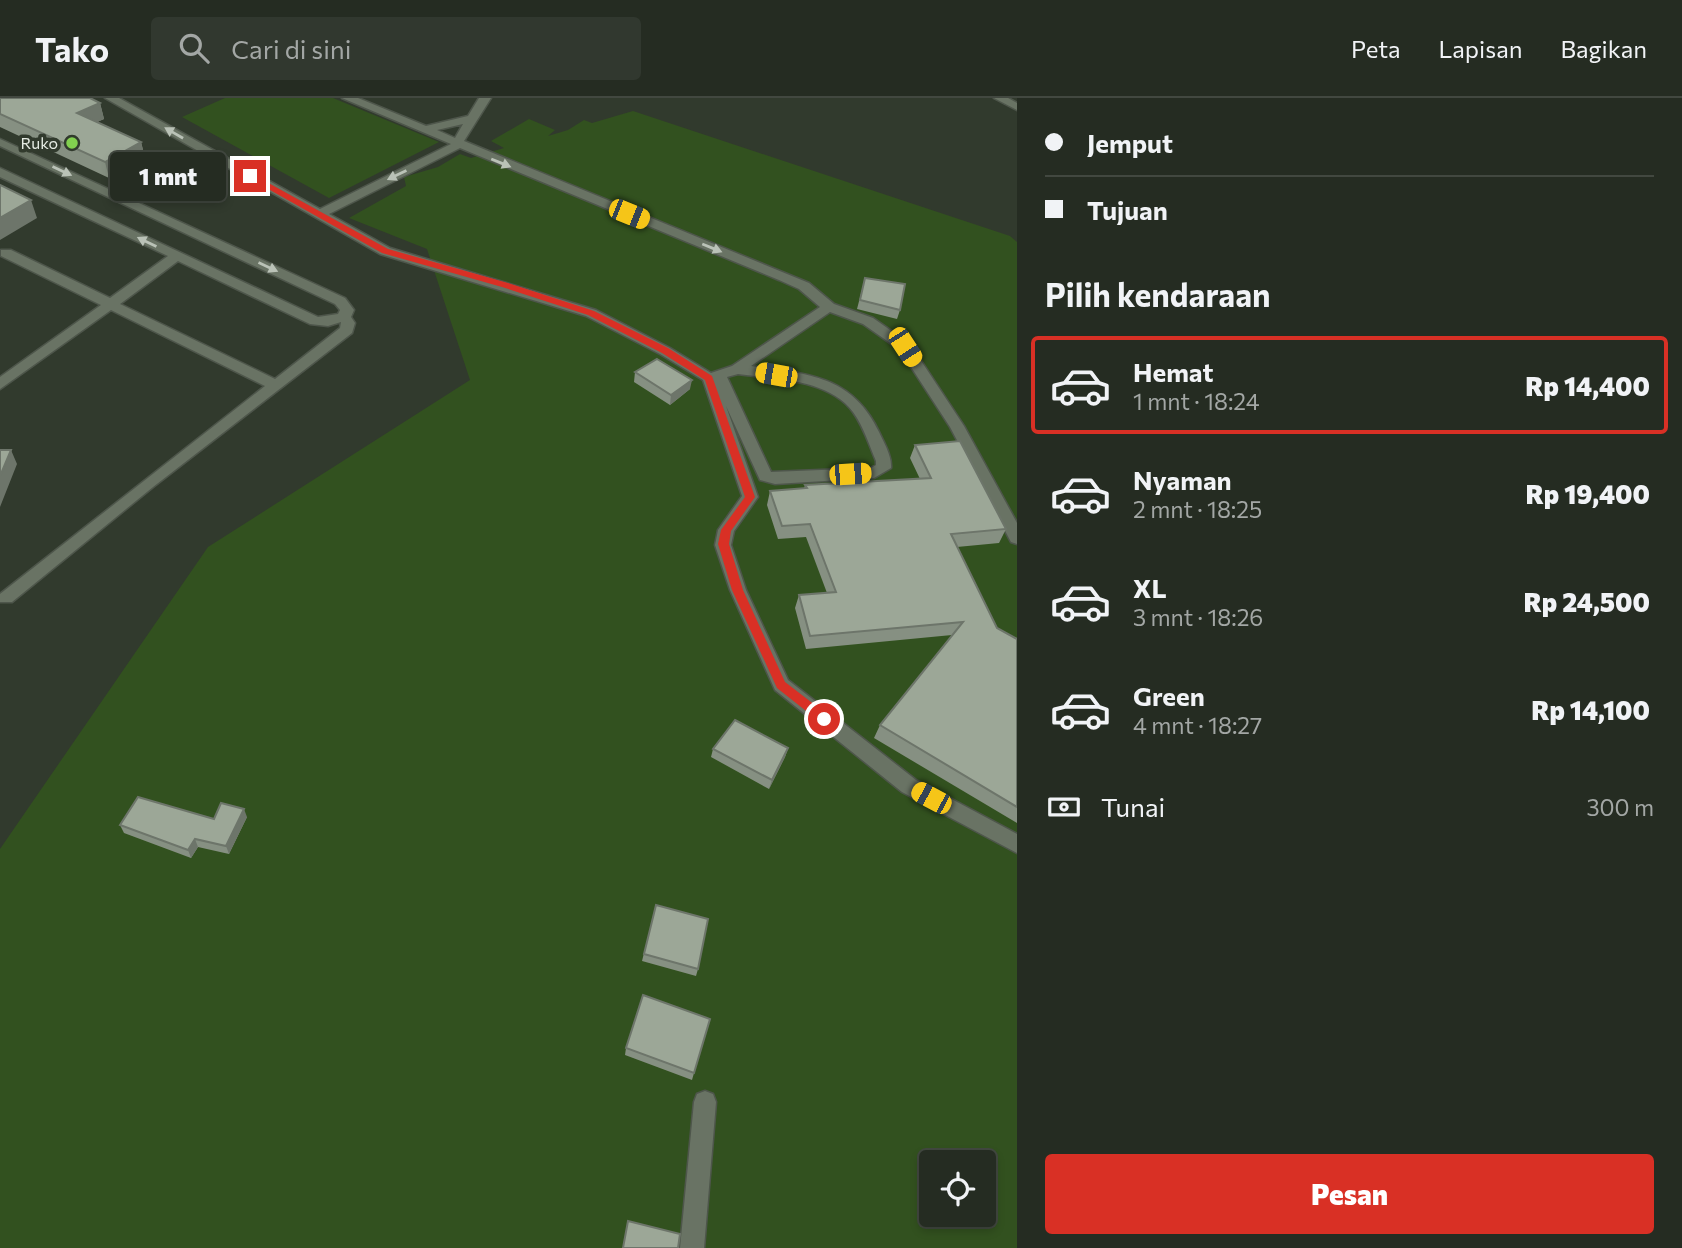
<!DOCTYPE html>
<html lang="id">
<meta charset="utf-8">
<style>
body{margin:0;font-family:Commissioner,sans-serif;background:#31382f;color:#f1f3f6;height:100vh;display:flex;flex-direction:column;font-size:26px;white-space:nowrap}
*{box-sizing:border-box;margin:0}
p{font-size:23px;color:#a3a7a5}
.icon{flex:none;width:38px;height:38px;fill:none;stroke:currentColor;stroke-width:2;stroke-linecap:round;stroke-linejoin:round}
.map{position:relative;flex:1;overflow:hidden}
.side{display:flex;flex-direction:column;background:#252c22;width:665px}
.side>*{flex:none}
.hud{display:grid;align-content:center;height:154px;padding:0 28px;background:#252c22}
.tools{position:absolute;left:919px;top:1052px;display:grid;gap:14px}
.tools a{display:grid;place-items:center;width:77px;height:77px;border-radius:7px;background:#252c22;box-shadow:0 4px 10px #0003,0 0 0 2px #424840;font-size:35px}
.end{position:absolute;width:32px;height:32px;margin:-16px;border:9px solid #d93025;background:#fff;box-shadow:0 0 0 4px #fff}
.from{border-radius:50%}
.bubble{position:absolute;height:49px;border-radius:7px;background:#252c22;box-shadow:0 4px 10px #0003,0 0 0 2px #424840;font-size:23px;font-weight:800;line-height:49px;text-align:center}
.car{position:absolute;width:21px;height:42px;margin:-21px -10px;border-radius:9px;box-shadow:0 0 5px 2px #0007;background:linear-gradient(#f5c518 24%,#345 0 40%,#f5c518 0 76%,#345 0 86%,#f5c518 0)}
.hud b{display:flex;align-items:center;gap:24px;height:66px;font-size:26px}
.hud b+b{border-top:2px solid #424840}
.hud i{width:18px;height:18px;background:#f1f3f6}
ul{padding:0;list-style:none}
li{display:flex;align-items:center;gap:21px;height:98px;margin:0 14px 10px;padding:0 14px;border:4px solid transparent;border-radius:7px}
li div{flex:1}
li b{display:block;font-size:26px}
li em{font-style:normal;font-weight:800}
li.active{border-color:#d93025}
li>.icon{width:63px;height:63px;stroke-width:1.5}
h2{padding:0 28px;font-size:32px;line-height:84px}
.pay{display:flex;align-items:center;gap:18px;height:77px;padding:0 28px;font-size:26px}
.pay p{margin-inline-start:auto}
.action{display:flex;gap:14px;margin-top:auto;padding:14px 28px}
.action a{flex:1;height:80px;border-radius:7px;background:#d93025;color:#fff;font-size:28px;font-weight:800;line-height:80px;text-align:center}
header{display:flex;align-items:center;gap:42px;box-sizing:border-box;height:98px;padding:0 35px;background:#252c22;border-bottom:2px solid #424840}
header strong{font-size:33px}
nav{display:flex;gap:38px;margin-inline-start:auto;font-size:24px}
.search{width:490px;height:63px;background:#31382f;display:flex;align-items:center;gap:18px;box-sizing:border-box;padding:0 24px;border-radius:7px;color:#a3a7a5;font-size:26px}
main{display:flex;flex:1;min-height:0}
.map>svg:first-child{display:block}
.green{fill:#32511f;fill-rule:evenodd}
.lines{fill:none;stroke-linecap:round;stroke-linejoin:round}
.minor-casing{stroke:#4e564b;stroke-width:3}
.minor{fill:#697364;fill-rule:evenodd}
.wall{fill:#869082}
.shaded-wall{fill:#6d756a}
.building{fill:#9ca797;stroke:#6d756a;stroke-width:2}
.oneway{fill:#bac2b7}
.route{fill:#d93025}
.poi-dot{fill:#82d04f;stroke:#313a2d;stroke-width:2.5}
.labels{text-anchor:middle;stroke-width:7;stroke-linejoin:round;paint-order:stroke}
.far-poi-label{font-size:16px;fill:#e6ece4;stroke:#313a2d;text-anchor:end}
</style>
<header>
<strong>Tako</strong>
<div class="search"><svg class="icon" aria-label="search" viewBox="0 0 24 24"><circle cx="10" cy="10" r="6"/><path d="M15 15l6 6"/></svg>Cari di sini</div>
<nav><a>Peta</a><a>Lapisan</a><a>Bagikan</a></nav>
</header>
<main>
<div class="map">
<svg width="1017" height="1150" viewBox="0 0 1017 1150">
<rect width="100%" height="100%" fill="#313a2d"/>
<path class="green" d="M225,0H333L439,44L329,100L182,19Z
M633,13L1010,138L1017,144V1150H0V751L208,449L470,282L427,151L349,120L406,88L404,79L438,69L460,56L471,60L504,50L491,43L529,21L555,32L548,38L568,32L584,22L592,25ZM931,1064H984V1116H931Z"/>
<g class="lines">
<defs>
<path id="minor" d="M105,0H119L320,111L451,46L342,0H358L426,28L468,18L479,0H491L464,43L809,185L834,206L873,220L910,246L964,328L1017,425V446L1011,444L950,329L900,252L863,226L830,214L751,268C807,276 852,277 879,334C884,345 892,358 891,370L874,380L775,386L760,382L726,308L758,399L734,433L731,447L746,492L788,582L916,682L1017,736V755L902,694L775,592L730,492L715,447L718,432L742,398L703,282L660,256L586,218L380,156ZM463,26L455,40L437,32ZM460,50L779,182L799,191L820,209L732,268L711,275L670,250L596,212L390,150L329,116ZM738,276C775,281 829,281 853,314C864,329 869,347 876,363V367L871,370L771,374L727,279Z
M994,0H1008L1017,5V12Z
M0,41L345,200L354,212L351,219L355,225L352,235L153,389L12,504H0V496L265,288L111,212L0,291V279L101,207L1,158V152H11L110,200L168,158L0,79V70L318,219L338,216L340,212L335,206L0,48ZM178,163L310,226L328,228L341,224L340,230L275,281L120,206Z
M705,993L713,996L716,1004L704,1150H680L694,1004L697,996Z"/>
</defs>
<use href="#minor" class="minor-casing"/>
<use href="#minor" class="minor"/>
</g>
<path class="wall" d="M0,0L100,5L104,21L97,24L141,44L145,60L109,80L0,29Z
M865,180L900,212L897,221L857,211Z
M635,274L690,291L670,307L634,284Z
M915,347L1006,431L999,445L957,449L997,530L1017,541V725L874,640L880,627L952,537L806,551L795,510L799,497L827,495L806,439L778,441L767,407L770,393L804,391L805,387L920,381L910,360Z
M788,650L785,659L769,691L711,659L713,651Z
M247,719L229,756L198,749L191,760L124,735L120,727Z
M656,807L698,871L696,878L642,863Z
M626,950L694,975L692,982L625,957Z"/>
<path class="shaded-wall" d="M100,5L104,21L81,31L77,15Z
M141,44L145,60L109,80L105,64Z
M31,102L37,120L0,142V120Z
M692,282L690,291L670,307L671,297Z
M11,352L17,366L0,409V378Z
M788,650L785,659L769,691L772,682Z
M244,711L247,719L229,756L226,748Z
M195,741L198,749L191,760L188,752Z"/>
<path class="building" d="M0,0H90L100,5L77,15L141,44L105,64L0,16Z
M0,87L31,102L0,120Z
M865,180L905,186L900,212L860,202Z
M657,261L692,282L671,297L635,274Z
M960,343L1006,431L951,436L997,530L1017,541V709L880,627L963,524L810,538L799,497L836,494L810,426L782,428L770,393L807,390L805,387L931,380L915,347Z
M0,352H11L0,378Z
M735,622L788,650L772,682L713,651Z
M138,699L214,721L221,705L244,711L226,748L195,741L188,752L120,727Z
M656,807L708,821L698,871L644,856Z
M643,897L710,921L694,975L626,950Z
M628,1123L680,1136L678,1150H623Z"/>
<defs><path id="oneway-solid" d="M-6-.8H1V-3.2L6.5 0L1 3.2V.8H-6Z" transform="scale(1.75)"/></defs>
<g class="oneway">
<use href="#oneway-solid" transform="translate(174 35) rotate(-150)"/>
<use href="#oneway-solid" transform="translate(501 65) rotate(22)"/>
<use href="#oneway-solid" transform="translate(62 73) rotate(25)"/>
<use href="#oneway-solid" transform="translate(397 77) rotate(154)"/>
<use href="#oneway-solid" transform="translate(147 144) rotate(-154)"/>
<use href="#oneway-solid" transform="translate(712 150) rotate(22)"/>
<use href="#oneway-solid" transform="translate(268 169) rotate(25)"/>
</g>
<path class="route" d="M247,76H252L388,151L508,185L594,213L668,250L712,278L755,399L731,433L729,446L743,492L785,584L828,617V624H820L777,590L732,492L718,446L721,432L745,399L705,282L662,255L588,217L502,189L382,155L247,79Z"/>
<circle class="poi-dot" cx="72" cy="45" r="7"/>
<g class="labels">
<g class="far-poi-label">
<text x="58" y="51">Ruko</text>
</g>
</g>
</svg>
<div class="tools">
<a><svg class="icon" aria-label="locate" viewBox="0 0 24 24"><circle cx="12" cy="12" r="6"/><path d="M12 2v4M12 18v4M2 12h4M18 12h4"/></svg></a>
</div>
<i class="end from" style="left:824px;top:621px"></i>
<i class="end" style="left:250px;top:78px"></i>
<div class="bubble" style="left:110px;top:54px;width:116px">1 mnt</div>
<i class="car" style="left:629px;top:116px;rotate:112deg"></i>
<i class="car" style="left:905px;top:249px;rotate:147deg"></i>
<i class="car" style="left:776px;top:277px;rotate:280deg"></i>
<i class="car" style="left:850px;top:376px;rotate:86deg"></i>
<i class="car" style="left:931px;top:700px;rotate:298deg"></i>
</div>
<section class="side">
<div class="hud">
<b><i class="from"></i>Jemput</b>
<b><i></i>Tujuan</b>
</div>
<h2>Pilih kendaraan</h2>
<ul>
<li class="active"><svg class="icon" aria-label="car" viewBox="0 0 24 24"><path d="M5 17H2v-5l4-1 3-4h7l3 4 3 1v5h-3M9 17h6M6 11h13"/><circle cx="7" cy="17" r="2"/><circle cx="17" cy="17" r="2"/></svg><div><b>Hemat</b><p>1 mnt · 18:24</p></div><em>Rp 14,400</em></li>
<li><svg class="icon" aria-label="car" viewBox="0 0 24 24"><path d="M5 17H2v-5l4-1 3-4h7l3 4 3 1v5h-3M9 17h6M6 11h13"/><circle cx="7" cy="17" r="2"/><circle cx="17" cy="17" r="2"/></svg><div><b>Nyaman</b><p>2 mnt · 18:25</p></div><em>Rp 19,400</em></li>
<li><svg class="icon" aria-label="car" viewBox="0 0 24 24"><path d="M5 17H2v-5l4-1 3-4h7l3 4 3 1v5h-3M9 17h6M6 11h13"/><circle cx="7" cy="17" r="2"/><circle cx="17" cy="17" r="2"/></svg><div><b>XL</b><p>3 mnt · 18:26</p></div><em>Rp 24,500</em></li>
<li><svg class="icon" aria-label="car" viewBox="0 0 24 24"><path d="M5 17H2v-5l4-1 3-4h7l3 4 3 1v5h-3M9 17h6M6 11h13"/><circle cx="7" cy="17" r="2"/><circle cx="17" cy="17" r="2"/></svg><div><b>Green</b><p>4 mnt · 18:27</p></div><em>Rp 14,100</em></li>
</ul>
<div class="pay"><svg class="icon" aria-label="cash" viewBox="0 0 24 24"><path d="M3 7h18v10H3z"/><circle cx="12" cy="12" r="2"/></svg>Tunai<p>300 m</p></div>
<div class="action"><a>Pesan</a></div>
</section>
</main>
